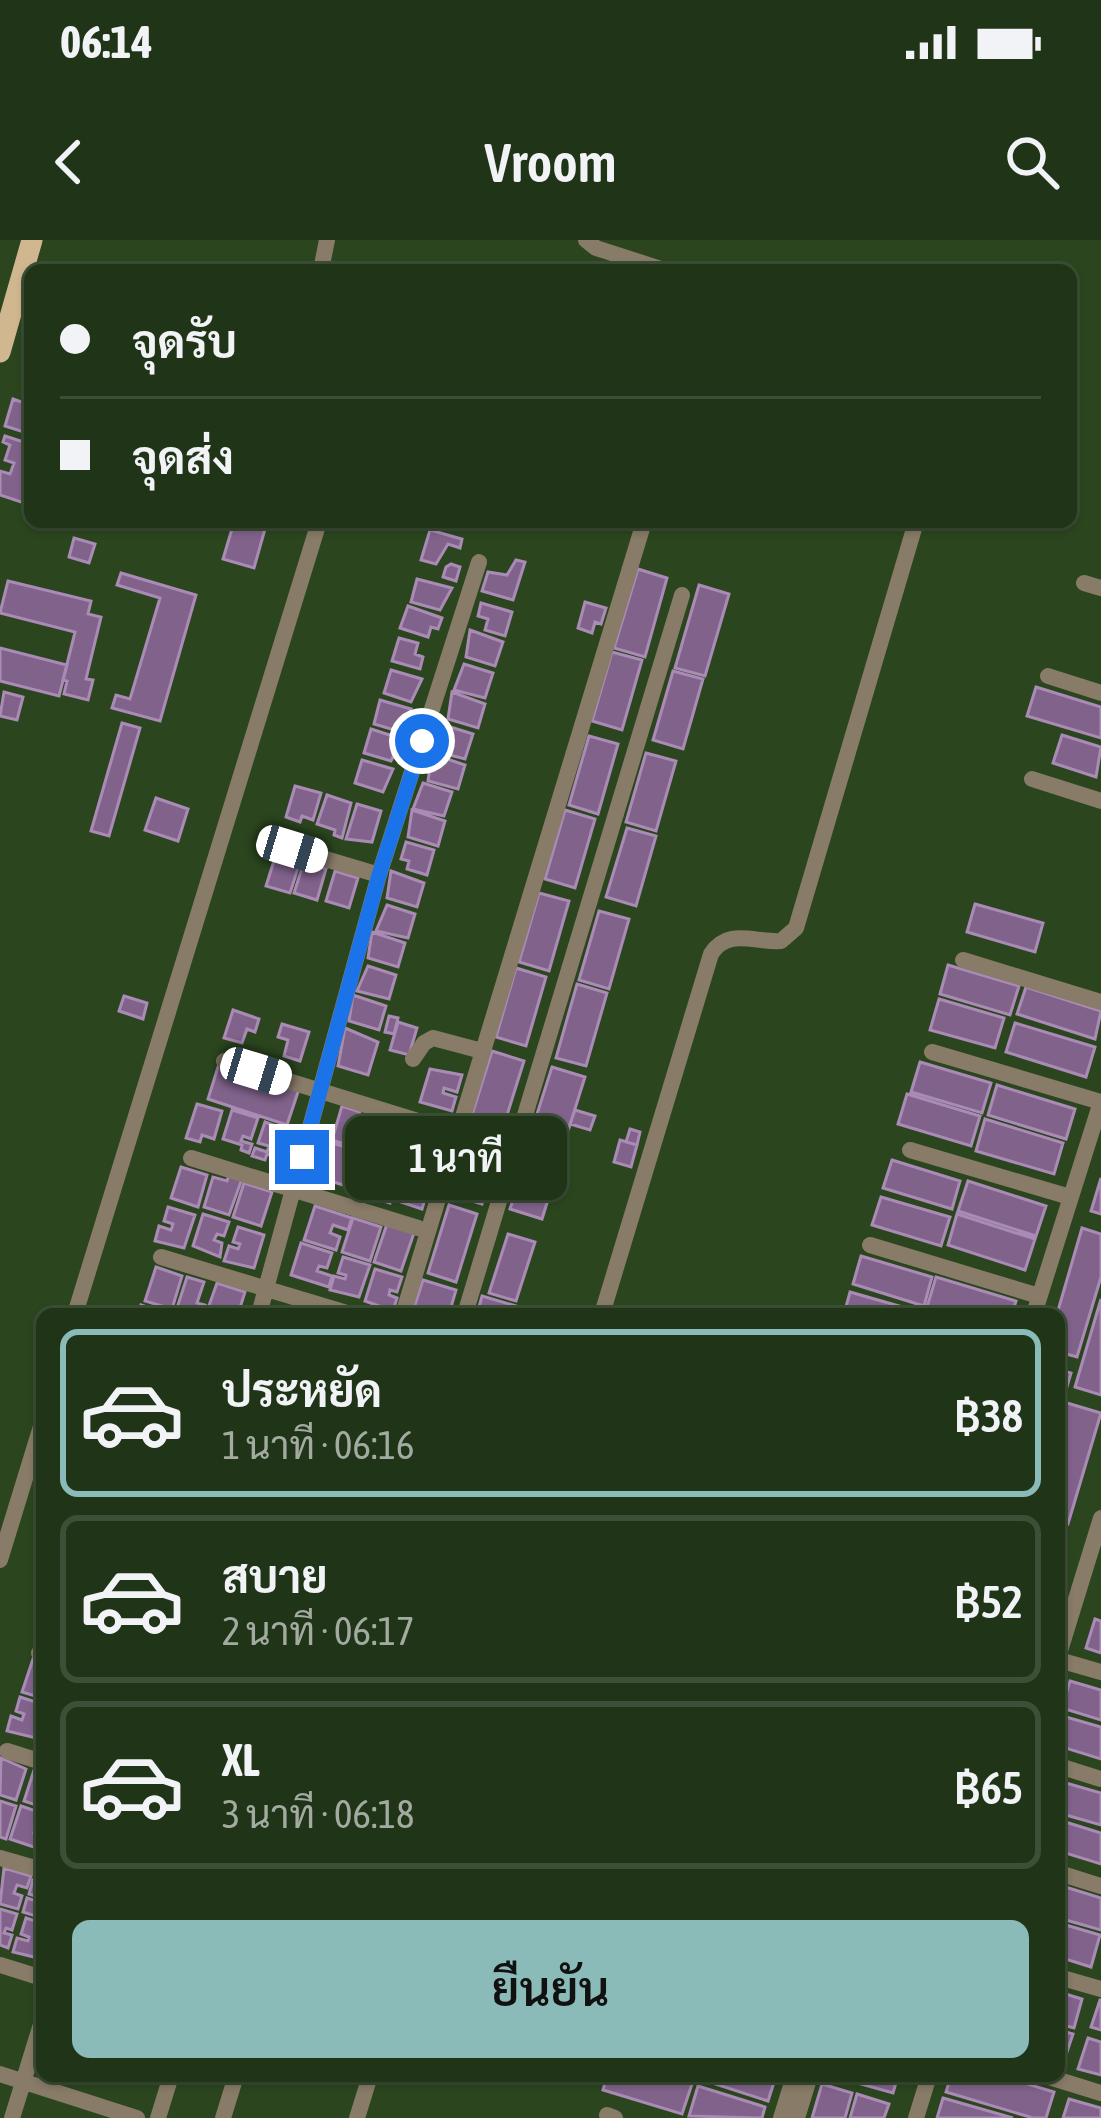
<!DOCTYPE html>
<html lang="th">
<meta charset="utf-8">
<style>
body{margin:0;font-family:"Asap Condensed",Sarabun,sans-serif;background:#283c20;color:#f1f3f6;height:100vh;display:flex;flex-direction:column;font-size:45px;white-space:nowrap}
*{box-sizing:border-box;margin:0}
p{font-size:39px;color:#a2aaa1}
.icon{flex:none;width:66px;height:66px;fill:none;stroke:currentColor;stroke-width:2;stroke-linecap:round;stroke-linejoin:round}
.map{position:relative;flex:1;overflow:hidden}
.drawer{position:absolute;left:36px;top:1068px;width:1029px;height:774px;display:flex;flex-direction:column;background:#203417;border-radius:18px;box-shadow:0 3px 9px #0004,0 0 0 3px #3d4f36}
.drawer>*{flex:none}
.banner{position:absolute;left:24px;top:24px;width:1053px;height:264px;border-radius:18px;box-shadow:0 3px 9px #0004,0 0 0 3px #3d4f36;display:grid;align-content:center;height:264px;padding:0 36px;background:#203417}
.end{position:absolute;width:54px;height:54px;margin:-27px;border:15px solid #1a73e8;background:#fff;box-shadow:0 0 0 6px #fff}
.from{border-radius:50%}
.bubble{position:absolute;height:84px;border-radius:18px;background:#203417;box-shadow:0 3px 9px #0004,0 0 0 3px #3d4f36;font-size:39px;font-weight:600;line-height:84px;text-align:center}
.car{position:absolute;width:36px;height:72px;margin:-36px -18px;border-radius:15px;box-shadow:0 0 9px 3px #0007;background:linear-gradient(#fff 24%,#345 0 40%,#fff 0 76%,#345 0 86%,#fff 0)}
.banner b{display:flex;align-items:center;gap:42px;height:114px;font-size:45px}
.banner b+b{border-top:3px solid #3d4f36}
.banner i{width:30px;height:30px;background:#f1f3f6}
ul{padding:21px 0 0;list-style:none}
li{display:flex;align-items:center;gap:36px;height:168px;margin:0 24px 18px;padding:0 12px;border:6px solid #3d4f36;border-radius:18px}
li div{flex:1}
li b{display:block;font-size:45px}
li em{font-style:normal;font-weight:600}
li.current{border-color:#8bbbb9}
li>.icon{width:108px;height:108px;stroke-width:1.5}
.cta{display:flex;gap:24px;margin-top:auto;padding:24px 36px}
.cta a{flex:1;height:138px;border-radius:18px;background:#8bbbb9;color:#111;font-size:48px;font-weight:600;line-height:138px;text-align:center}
.status{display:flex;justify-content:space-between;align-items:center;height:84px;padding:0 60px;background:#203417;direction:ltr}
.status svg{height:33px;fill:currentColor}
header{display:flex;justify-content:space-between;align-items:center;height:156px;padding:0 36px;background:#203417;font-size:54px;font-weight:600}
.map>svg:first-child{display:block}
.building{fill:#80628b;stroke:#aa8bb6;stroke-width:3}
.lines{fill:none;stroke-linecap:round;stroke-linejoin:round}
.minor{stroke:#887b68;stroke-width:16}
.major{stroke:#d1b790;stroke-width:21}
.route{stroke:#1a73e8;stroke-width:15}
</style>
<div class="status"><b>06:14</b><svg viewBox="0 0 49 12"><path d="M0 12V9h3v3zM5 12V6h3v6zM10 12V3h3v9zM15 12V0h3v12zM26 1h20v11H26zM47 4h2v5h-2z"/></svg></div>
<header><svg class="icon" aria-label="back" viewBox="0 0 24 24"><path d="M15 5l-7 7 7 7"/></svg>Vroom<svg class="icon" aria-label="search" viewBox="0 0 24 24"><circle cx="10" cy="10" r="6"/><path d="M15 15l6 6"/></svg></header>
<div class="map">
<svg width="1101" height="1878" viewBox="0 0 1101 1878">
<rect width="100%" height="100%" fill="#2b461f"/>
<path class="building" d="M13,159L30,165V194L5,186Z
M5,196L30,204V265L0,255V231L10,234L14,223L5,220L10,205L3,202Z
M234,282H267L254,328L223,319Z
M430,290L462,299L460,308L448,304L436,324L421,320Z
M74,298L95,304L89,323L69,317Z
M516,320L525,322L513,360L482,351L488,332L507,335Z
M451,324L460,327L456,341L443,337L446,327Z
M638,329L667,338L645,417L614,408Z
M121,333L196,355L160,481L112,468L116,455L130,459L160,358L117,345Z
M417,339L452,348L440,370L411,362Z
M8,341L91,361L88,374L101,377L86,439L93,440L88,460L64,454L67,441L63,440L75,392L0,373Z
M699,345L729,354L705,436L675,428Z
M585,362L606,368L601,384L595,382L592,393L578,388Z
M481,363L512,372L505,396L485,390L488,379L478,376Z
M408,366L442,378L438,389L431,387L428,397L400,388Z
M470,390L503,402L495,426L466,417Z
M399,398L418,403L415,414L423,417L420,429L392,421Z
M0,408L67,425L59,456L0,441Z
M612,412L642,420L622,490L592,481Z
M464,424L493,433L485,458L454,450Z
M391,430L422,439L411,462L384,453Z
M673,431L703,439L683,509L653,500Z
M1036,447L1101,467V498L1027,476Z
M4,452L23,457L17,480L0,476Z
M452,452L485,464L478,488L448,479Z
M380,460L411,469L401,492L374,484Z
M122,483L140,488L109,596L91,591Z
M444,485L473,494L465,519L434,511Z
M371,489L402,499L391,521L364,513Z
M1062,495L1101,507L1096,537L1053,523Z
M589,496L618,504L598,574L569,565Z
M646,513L676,521L656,591L626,582Z
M432,514L465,525L458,549L428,541Z
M362,520L393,529L383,552L355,543Z
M423,543L452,552L444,576L413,569Z
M295,546L321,553L313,580L302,576L300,582L286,577Z
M327,555L351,563L342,598L334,595L335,590L317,584Z
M156,558L188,569L178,601L145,590Z
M357,564L381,571L372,602L346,599Z
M412,570L445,581L438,606L408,597Z
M565,570L595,579L575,648L545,639Z
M627,588L656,596L636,666L606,657Z
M406,602L434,610L427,635L407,629L409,621L401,619Z
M278,608L289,612L286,621L299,625L290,653L266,646Z
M304,622L326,629L317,660L294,653Z
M335,631L358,638L349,668L326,661Z
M391,631L424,643L417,667L387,658Z
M539,653L569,661L549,731L519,722Z
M975,664L1043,683L1035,712L967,692Z
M387,665L415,674L408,698L376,691Z
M599,671L629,679L609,749L579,740Z
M372,692L405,703L398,727L368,718Z
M948,725L1019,746L1010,775L940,754Z
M368,726L396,735L389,759L357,751Z
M516,728L546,737L526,806L496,797Z
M577,744L607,753L586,826L556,818Z
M1026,747L1101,771L1095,799L1017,774Z
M353,755L386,766L379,790L349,781Z
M124,756L147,763L143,779L119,771Z
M939,759L1004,778L995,808L930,790Z
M233,770L259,779L255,792L247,789L242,803L224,798Z
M389,776L398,778L394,794L385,792Z
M398,782L417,788L409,815L390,810Z
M1015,783L1095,807L1086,837L1006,812Z
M282,784L309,792L300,821L284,816L288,800L278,797Z
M345,788L378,802L368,835L338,826Z
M492,811L524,821L503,888L471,878Z
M920,822L991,843L982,873L911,852Z
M219,824L299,849L287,885L208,859Z
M552,827L585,837L563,907L530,896Z
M430,829L462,835L457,852L444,848L443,853L456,857L452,871L420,862Z
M997,845L1075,869L1066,899L988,875Z
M907,854L980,876L971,906L898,884Z
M197,864L222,871L214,899L202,895L200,902L186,898Z
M342,866L360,872L356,884L375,889L371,903L365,901L362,910L332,900Z
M232,870L258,878L251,899L243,896L241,901L252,904L249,913L241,910L242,905L223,899Z
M575,870L595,876L590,890L570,884Z
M385,877L412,890L402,923L376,915L380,902L389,905L392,895L381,888Z
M985,879L1063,903L1054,934L976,911Z
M265,882L287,890L279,918L267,914L265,920L252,916L255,908L267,912L269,906L258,903Z
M472,885L504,895L482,964L450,954Z
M630,889L640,892L637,905L626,902Z
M418,890L435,896L428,916L438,919L434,934L407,925Z
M620,900L637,905L631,927L614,922Z
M532,901L563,911L542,979L510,969Z
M332,903L365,913L360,930L350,927L349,933L363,937L359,950L321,938Z
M373,920L401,929L390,963L362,954L367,939L376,941L377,937L369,934Z
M892,920L960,941L952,969L883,948Z
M181,927L207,935L198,967L171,958Z
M405,927L433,936L428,950L419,947L417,953L426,956L422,969L395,960Z
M230,932L243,936L229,975L204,967L213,937L227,941Z
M1101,938V974L1091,971Z
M968,941L1046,966L1036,996L958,971Z
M244,943L272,952L261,986L233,977Z
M881,957L950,977L941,1006L872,985Z
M449,965L477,974L456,1042L428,1033Z
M315,966L352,978L348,990L333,985L330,993L340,997L336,1010L304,1000Z
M168,967L195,975L184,1008L155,1001L159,986L171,990L173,984L164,981Z
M203,974L229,982L224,996L217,994L214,1000L222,1003L220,1017L193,1006Z
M957,974L1035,999L1025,1030L948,1005Z
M353,978L381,987L370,1021L342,1012Z
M387,984L414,993L401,1031L374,1022Z
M238,987L264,995L254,1028L224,1021L229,1006L238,1009L240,1004L233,1002Z
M1082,988L1101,994V1037L1077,1117L1059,1112L1057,1074Z
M508,994L535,1002L516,1061L489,1053Z
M301,1003L332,1013L327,1028L319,1026L317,1031L332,1036L329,1047L291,1035Z
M861,1016L932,1037L924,1066L853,1044Z
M343,1017L370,1025L359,1057L330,1050L334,1036L345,1039L346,1035L338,1033Z
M156,1027L182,1036L172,1069L145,1061Z
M375,1029L402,1037L397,1052L390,1050L389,1055L397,1058L393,1071L365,1061Z
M187,1037L204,1042L197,1063L205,1065L202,1074L176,1071Z
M936,1037L1016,1061L1012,1074H951L927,1067Z
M423,1040L456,1050L449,1074H412Z
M217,1043L245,1052L238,1074H206Z
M850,1052L920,1072L919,1074H844Z
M482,1056L516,1066L513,1074H477Z
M1101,1059V1155L1075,1147Z
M141,1065L167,1074H138Z
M1059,1130L1071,1133L1059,1174Z
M1067,1163L1101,1173L1068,1284L1059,1282V1190Z
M1095,1379L1101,1381V1413L1086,1408Z
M33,1419L42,1421V1458L22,1452Z
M1070,1441L1101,1450V1480L1062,1468Z
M20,1457L42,1464L36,1498L7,1491L11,1476L22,1480L24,1474L16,1471Z
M1059,1475L1101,1487V1519L1059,1506Z
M1,1518L26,1529L16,1560L0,1555Z
M35,1527L42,1530V1567L24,1561Z
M1059,1541L1101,1553V1585L1059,1573Z
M0,1561L16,1566L6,1599L0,1597Z
M21,1566L42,1573L41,1590L35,1588L34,1593L41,1595L37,1608L10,1599Z
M1059,1580L1101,1593V1624L1059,1611Z
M4,1628L31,1636L27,1648L17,1645L14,1653L22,1656L18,1669L0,1664Z
M33,1640L42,1643V1678L23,1672L27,1658L39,1662L41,1658L29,1654Z
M1059,1645L1101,1658V1690L1059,1678Z
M0,1669L17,1674L12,1690L6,1688L4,1693L12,1695L8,1708L0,1705Z
M26,1678L42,1683V1719L13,1712L17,1698L28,1701L29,1697L21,1694Z
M1059,1683L1100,1695L1091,1727L1059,1717Z
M1059,1752L1082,1759L1074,1788L1059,1784Z
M1100,1760H1101V1790L1091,1787Z
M1059,1790L1073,1794L1063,1824L1059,1823Z
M1088,1798L1101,1802V1835L1078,1829Z
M607,1836H665L692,1844L682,1874L603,1850Z
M701,1836H776L768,1861L700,1839Z
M864,1836H898L893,1853L861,1844Z
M951,1836H1001L1054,1852L1046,1878H1033L946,1852Z
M822,1844L852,1853L845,1878H812Z
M698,1846L765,1867L762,1878L689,1876Z
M857,1854L889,1864L884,1878H850Z
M943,1858L1013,1878H937Z
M1069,1859L1101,1868V1878H1063Z"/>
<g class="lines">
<path class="minor" d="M586,0L596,8L664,30
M321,30L327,0
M1084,343L1101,348
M1048,436L1101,453
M1032,539L1101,561
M292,609L379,635
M963,720L1101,762
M932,812L1101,862
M413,819L424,803L433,798L482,811
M224,821L437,887
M910,910L1070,957
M191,918L418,988
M870,1005L1039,1056
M161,1017L350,1074
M75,1074L319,282
M259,1074L379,635L479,322
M403,1074L644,282
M465,1074L682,355
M602,1074L711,714C728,687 755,703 781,701L796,688L916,282
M1034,1074L1101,862
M0,1320L42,1183
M39,1413L42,1414
M1059,1414L1101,1278
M1059,1420L1101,1432
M7,1511L42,1522
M1059,1526L1101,1539
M0,1618L42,1630
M1059,1633L1101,1646
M0,1725L42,1738
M1059,1737L1101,1749
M0,1834L137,1878
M1046,1836L1101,1853
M607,1875L615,1878
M12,1878L42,1781
M158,1878L171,1836
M223,1878L236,1836
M357,1878L370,1836
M781,1878L794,1836
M797,1878L810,1836
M916,1878L929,1836"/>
<path class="major" d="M0,112L32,0"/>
</g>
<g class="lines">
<path class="route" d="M302,917L379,635L422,501"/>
</g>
</svg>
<i class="end from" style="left:422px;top:501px"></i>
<i class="end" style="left:302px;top:917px"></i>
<div class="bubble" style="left:345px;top:876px;width:222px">1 นาที</div>
<i class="car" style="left:292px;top:609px;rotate:107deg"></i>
<i class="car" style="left:256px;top:831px;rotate:107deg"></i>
<div class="banner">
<b><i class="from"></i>จุดรับ</b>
<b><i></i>จุดส่ง</b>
</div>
<section class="drawer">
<ul>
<li class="current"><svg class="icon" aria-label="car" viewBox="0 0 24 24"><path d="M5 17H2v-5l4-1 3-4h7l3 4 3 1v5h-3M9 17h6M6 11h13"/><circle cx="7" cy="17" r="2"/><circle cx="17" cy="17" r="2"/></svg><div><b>ประหยัด</b><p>1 นาที · 06:16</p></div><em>฿38</em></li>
<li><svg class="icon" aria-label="car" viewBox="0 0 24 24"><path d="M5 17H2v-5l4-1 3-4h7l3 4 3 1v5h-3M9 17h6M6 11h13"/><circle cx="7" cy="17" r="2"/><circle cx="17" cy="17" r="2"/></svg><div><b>สบาย</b><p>2 นาที · 06:17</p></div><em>฿52</em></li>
<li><svg class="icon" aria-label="car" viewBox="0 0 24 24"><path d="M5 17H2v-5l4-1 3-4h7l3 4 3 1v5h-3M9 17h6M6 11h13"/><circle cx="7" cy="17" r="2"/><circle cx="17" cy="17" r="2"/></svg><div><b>XL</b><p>3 นาที · 06:18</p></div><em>฿65</em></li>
</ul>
<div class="cta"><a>ยืนยัน</a></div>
</section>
</div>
